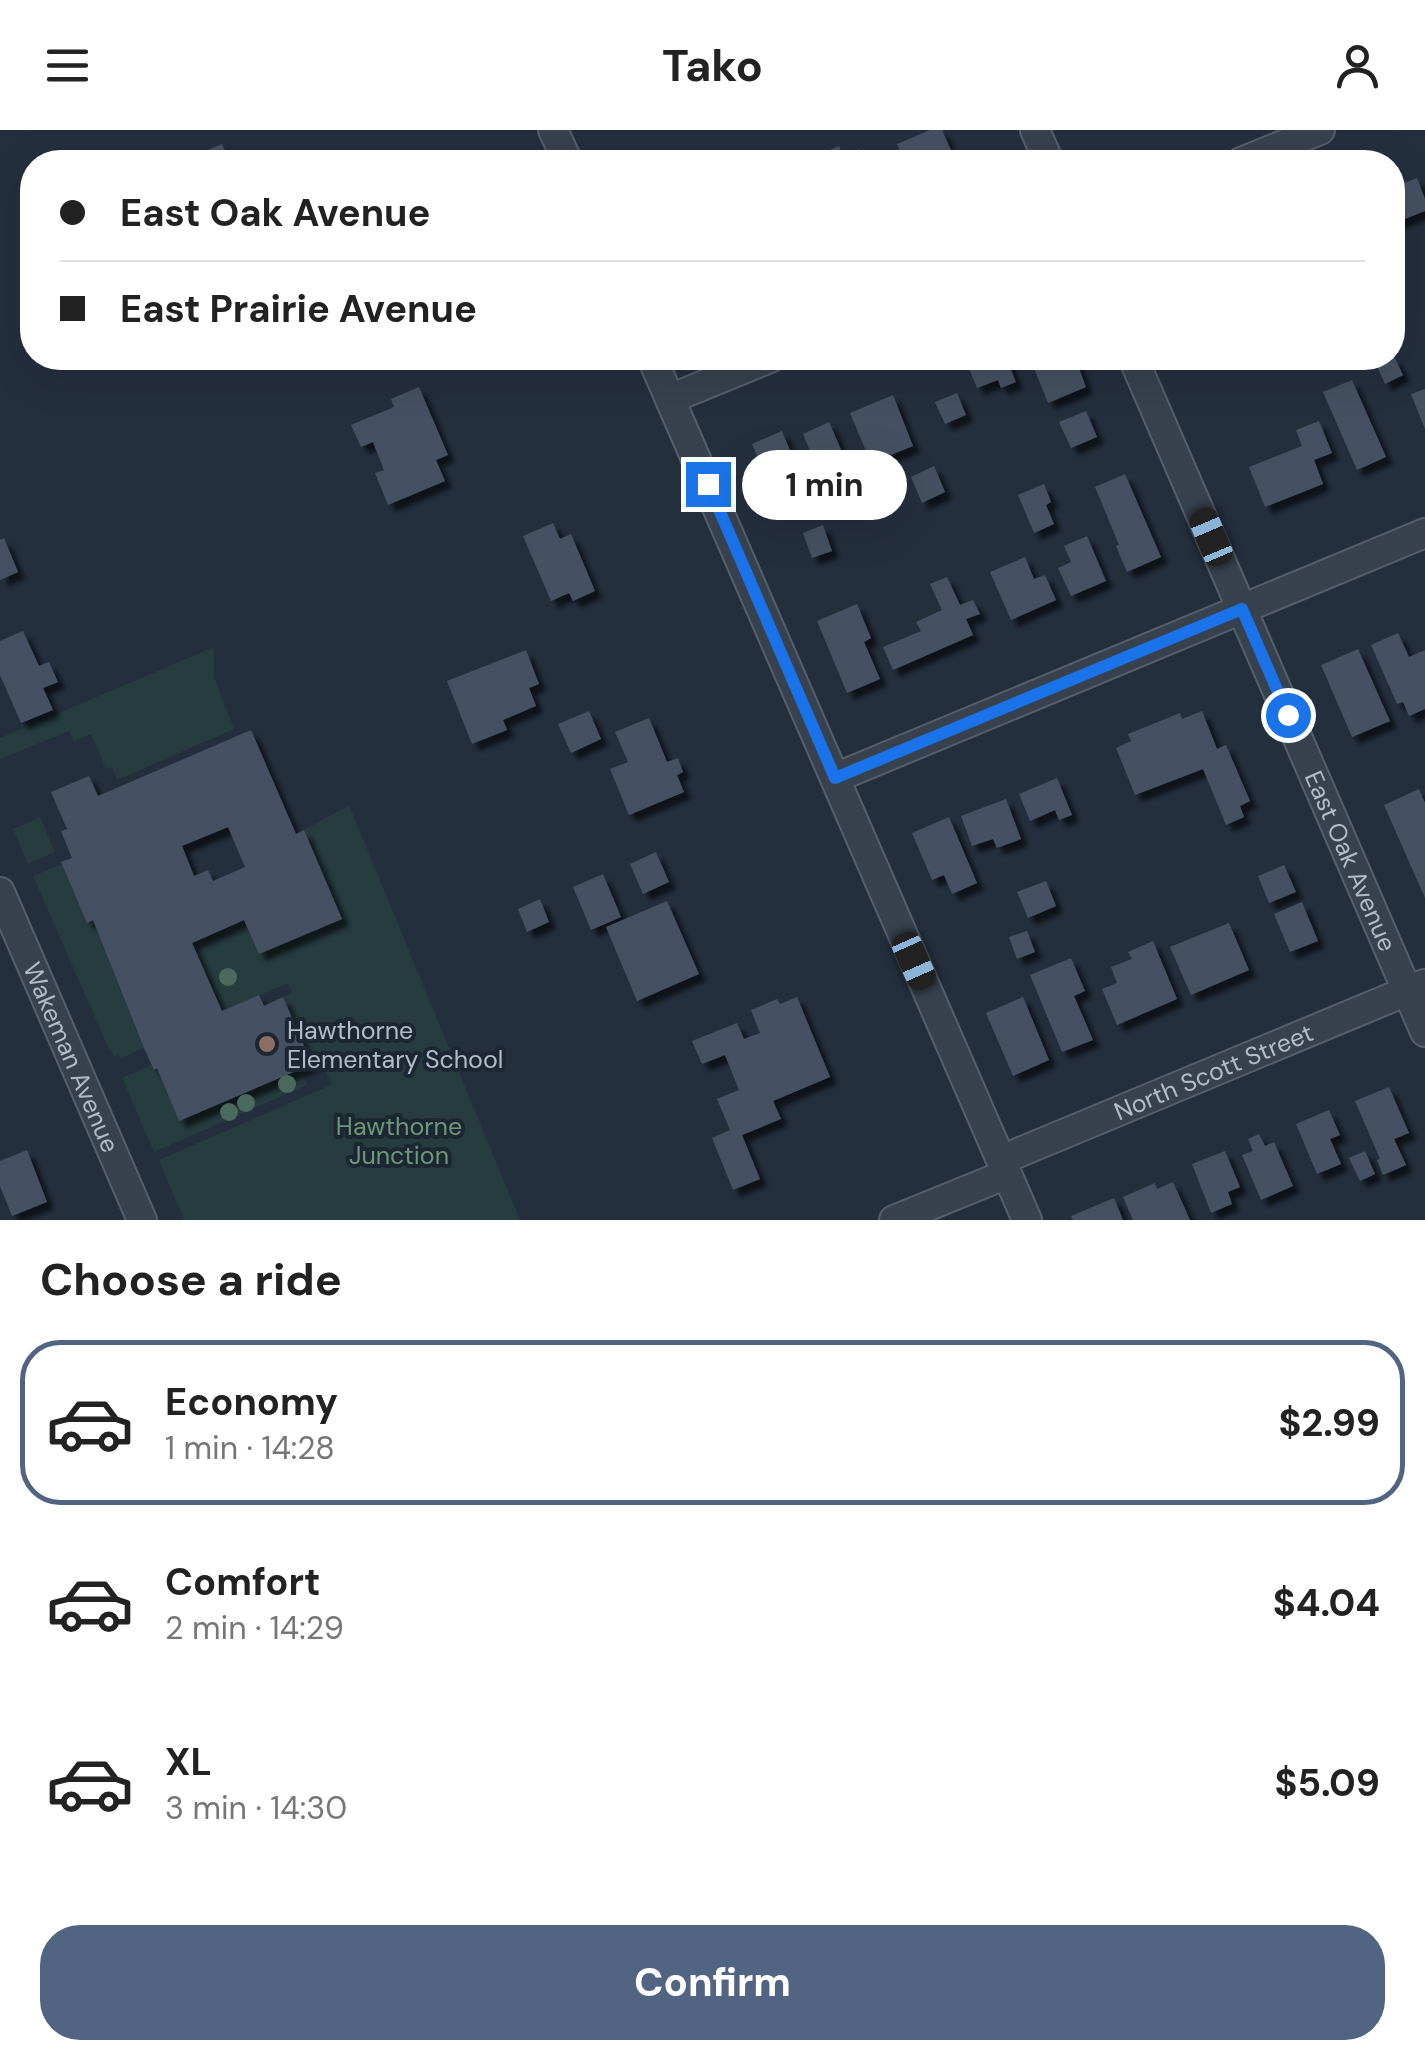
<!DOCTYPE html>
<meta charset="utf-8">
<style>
body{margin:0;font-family:"DM Sans",sans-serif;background:#f2f2f2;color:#222;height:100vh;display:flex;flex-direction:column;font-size:38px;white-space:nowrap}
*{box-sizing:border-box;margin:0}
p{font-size:32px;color:#767676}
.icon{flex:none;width:55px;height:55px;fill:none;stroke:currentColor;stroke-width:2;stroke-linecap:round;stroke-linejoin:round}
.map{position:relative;height:1090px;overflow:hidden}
.sheet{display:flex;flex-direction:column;background:#fff;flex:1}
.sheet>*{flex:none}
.hud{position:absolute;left:20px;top:20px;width:1385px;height:220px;border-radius:40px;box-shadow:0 10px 40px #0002;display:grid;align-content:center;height:220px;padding:0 40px;background:#fff}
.end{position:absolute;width:45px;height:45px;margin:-22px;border:12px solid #1a73e8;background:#fff;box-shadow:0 0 0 5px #fff}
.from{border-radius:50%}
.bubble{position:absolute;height:70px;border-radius:35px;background:#fff;box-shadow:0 10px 40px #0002;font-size:32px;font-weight:700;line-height:70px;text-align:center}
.car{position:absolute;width:30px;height:60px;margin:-30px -15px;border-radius:12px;box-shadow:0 0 8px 2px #0007;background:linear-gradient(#222 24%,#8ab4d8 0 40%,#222 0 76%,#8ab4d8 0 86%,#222 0)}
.hud b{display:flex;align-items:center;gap:35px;height:95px;font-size:38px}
.hud b+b{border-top:2px solid #e0e0e0}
.hud i{width:25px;height:25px;background:#222}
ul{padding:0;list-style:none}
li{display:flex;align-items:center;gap:30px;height:165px;margin:0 20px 15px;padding:0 20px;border:5px solid transparent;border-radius:40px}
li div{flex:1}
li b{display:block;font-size:38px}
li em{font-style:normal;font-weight:700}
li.active{border-color:#516482}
li>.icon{width:90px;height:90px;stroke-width:1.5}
h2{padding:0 40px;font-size:45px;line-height:120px}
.cta{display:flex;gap:20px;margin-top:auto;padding:20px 40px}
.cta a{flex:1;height:115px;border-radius:40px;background:#516482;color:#fff;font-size:40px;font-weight:700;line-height:115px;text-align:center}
header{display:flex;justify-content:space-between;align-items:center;height:130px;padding:0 40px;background:#fff;font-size:45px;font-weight:700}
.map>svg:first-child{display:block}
.green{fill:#263c3f}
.building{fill:#455162;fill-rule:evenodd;filter:url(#shadow)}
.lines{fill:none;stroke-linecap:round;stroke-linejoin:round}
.minor-casing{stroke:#565f6c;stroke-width:32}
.minor{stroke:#38414e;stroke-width:28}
.tree{fill:#4b6a5d}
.route{stroke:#1a73e8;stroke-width:12}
.education-dot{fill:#8d6e63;stroke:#1d2633;stroke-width:4}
.labels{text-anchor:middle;stroke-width:8;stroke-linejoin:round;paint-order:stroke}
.street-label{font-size:25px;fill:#b4bcc9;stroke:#1d2633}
.poi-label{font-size:25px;fill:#b4bcc9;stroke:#1d2633;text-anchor:start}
.park-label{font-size:25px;fill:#6b9a76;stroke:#1d2633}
</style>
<header><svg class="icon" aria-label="menu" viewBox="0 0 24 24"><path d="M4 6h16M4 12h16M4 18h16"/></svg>Tako<svg class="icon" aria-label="person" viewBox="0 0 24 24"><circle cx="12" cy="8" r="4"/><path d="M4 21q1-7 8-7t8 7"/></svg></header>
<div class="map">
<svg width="1425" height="1090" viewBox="0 0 1425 1090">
<defs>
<filter id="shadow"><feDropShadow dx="7" dy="7" stdDeviation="2.5" flood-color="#0009"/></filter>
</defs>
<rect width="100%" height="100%" fill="#242f3e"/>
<path class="green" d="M214,517V547L234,599L117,650L112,637L106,639L91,604L74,611L69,601L0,629V608Z
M349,675L520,1090H184L159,1030L331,955L324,935L303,944L307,955L154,1022L122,948L152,935L157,938L179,990L312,934L283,867L292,863L288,853L222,881L192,813L244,790L260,824L342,789L304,700Z
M40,687L55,722L28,734L13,699Z
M62,734L87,792L93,790L144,918L121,928L119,924L114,926L109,919L33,746Z"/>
<path class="building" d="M930,0H942L955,29L969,23L973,32H905L897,14Z
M222,14L230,32H180Z
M839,16L843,26L859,19L864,32H824L820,24Z
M1417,48L1425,69V81L1392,94V58Z
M975,228H1006L1016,252L1001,258L998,250L977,258L966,231Z
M1030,228H1075L1086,257L1048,273Z
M1384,228H1395L1403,245L1385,254L1375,232Z
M1352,250L1386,327L1357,340L1323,262Z
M419,257L448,325L436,330L445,351L388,375L375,343L384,340L373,312L361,317L351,295L394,277L391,269Z
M1425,259V299L1411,264Z
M957,263L966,285L945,294L935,272Z
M893,265L913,316L871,333L850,283Z
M1086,281L1097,307L1071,318L1059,292Z
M1319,291L1332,323L1314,330L1323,354L1265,377L1249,337L1302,316L1296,300Z
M829,292L850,340L823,352L803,304Z
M782,301L810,369L788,378L773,343L766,346L752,314Z
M934,336L945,362L922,373L911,347Z
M1125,344L1161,427L1127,442L1116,416L1119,415L1095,357Z
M868,345L878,369L857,377L847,353Z
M1044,354L1051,372L1046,375L1054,394L1034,403L1018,365Z
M553,393L560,409L571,404L595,461L573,471L569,463L551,471L523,406Z
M823,395L832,421L812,428L803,403Z
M1087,406L1106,451L1071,466L1058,438L1071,432L1064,416Z
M4,408L18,442L0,450V410Z
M1025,427L1034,449L1045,445L1056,470L1011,490L990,442Z
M947,447L960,475L973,470L980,484L966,489L973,505L893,540L883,517L921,501L916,492L942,480L930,454Z
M857,474L871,508L864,512L880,549L847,563L817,491Z
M23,501L39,536L49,532L58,552L43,558L53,580L21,593L0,545V511Z
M1398,503L1409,527L1425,520V579L1409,586L1403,572L1397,574L1371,515Z
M1358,519L1390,591L1352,607L1321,535Z
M526,520L539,554L529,558L536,576L503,590L507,600L472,614L447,551Z
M589,581L601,609L571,623L558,594Z
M1202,581L1217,619L1226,615L1250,671L1240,676L1244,687L1226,695L1203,639L1135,665L1116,618L1131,611L1128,604L1180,583L1182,589Z
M649,588L667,632L678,628L683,642L677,645L684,662L629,685L610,639L628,632L615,602Z
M251,600L296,704L304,700L342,789L259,824L244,790L192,813L222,881L259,865L264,876L283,867L312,934L179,991L157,938L154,940L144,918L93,790L87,793L61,732L72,728L61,701L67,699L51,662L89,646L98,666ZM228,697L245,737L213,751L208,740L194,746L182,716Z
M1057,648L1072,685L1059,690L1055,680L1030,691L1019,664Z
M1419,659L1425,673V768L1384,675Z
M1006,669L1021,709L997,718L993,709L972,716L961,686Z
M949,687L977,753L952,764L944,745L932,750L912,703Z
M656,722L669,752L643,764L630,734Z
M1284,735L1296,762L1269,773L1258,746Z
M603,744L621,787L591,800L573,757Z
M1046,751L1056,776L1028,788L1017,762Z
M540,769L549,792L527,802L518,779Z
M667,771L699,844L637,871L606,797Z
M1302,772L1318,811L1290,822L1274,784Z
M1229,793L1249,840L1191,865L1170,817Z
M1027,801L1035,822L1017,829L1009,807Z
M1153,811L1177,869L1117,895L1102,859L1117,853L1111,837L1132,829L1128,822Z
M1071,828L1085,861L1074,866L1093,910L1062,922L1030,845Z
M797,867L830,947L773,971L781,989L742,1005L760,1049L733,1060L712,1008L730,1000L717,969L739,960L725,925L702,934L692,911L737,893L744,909L760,903L751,880L777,869L780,874Z
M1023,867L1049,930L1013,946L986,883Z
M1389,957L1409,1003L1394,1009L1406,1035L1383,1045L1377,1030L1380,1029L1355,971Z
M1329,980L1340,1005L1330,1009L1341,1034L1317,1044L1296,994Z
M1259,1004L1265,1016L1274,1012L1293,1056L1261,1070L1242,1025L1253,1021L1248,1009Z
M27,1020L47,1072L12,1086L0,1056V1031Z
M1225,1021L1240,1057L1228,1062L1232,1074L1211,1083L1192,1034Z
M1365,1021L1375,1044L1360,1051L1349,1028Z
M1173,1052L1190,1090H1133L1123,1067L1155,1053L1157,1059Z
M1114,1068L1123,1090H1073L1071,1086Z"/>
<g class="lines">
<defs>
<g id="minor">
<path d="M553,0L568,32"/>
<path d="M1035,0L1049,32"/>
<path d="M1241,32L1320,0"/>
<path d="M652,228L1027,1090"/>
<path id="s1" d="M1133,228L1425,902"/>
<path d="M670,269L770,228"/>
<path d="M835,648L1425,403"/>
<path id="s2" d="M0,762L142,1090"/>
<path id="s3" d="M1001,1030L1424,854"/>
<path d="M894,1090L1007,1044"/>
</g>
</defs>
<use href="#minor" class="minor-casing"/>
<use href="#minor" class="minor"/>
</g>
<g class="tree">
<circle cx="228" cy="847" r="9"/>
<circle cx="287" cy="954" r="9"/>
<circle cx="246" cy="973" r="9"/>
<circle cx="229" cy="982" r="9"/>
</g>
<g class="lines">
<path class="route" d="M708,354L835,648L1242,479L1288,585"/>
</g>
<circle class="education-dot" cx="267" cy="914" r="10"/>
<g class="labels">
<g class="street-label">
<text dy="9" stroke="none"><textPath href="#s1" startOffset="548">East Oak Avenue</textPath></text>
<text dy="9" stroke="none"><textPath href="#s2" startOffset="180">Wakeman Avenue</textPath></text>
<text dy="9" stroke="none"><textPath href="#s3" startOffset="230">North Scott Street</textPath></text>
</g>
<g class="poi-label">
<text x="287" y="909">Hawthorne<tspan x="287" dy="29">Elementary School</tspan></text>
</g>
<g class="park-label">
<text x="399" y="1005">Hawthorne<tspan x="399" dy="29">Junction</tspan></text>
</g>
</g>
</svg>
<i class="end from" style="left:1288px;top:585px"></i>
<i class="end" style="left:708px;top:354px"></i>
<div class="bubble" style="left:742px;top:320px;width:165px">1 min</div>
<i class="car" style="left:1211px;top:407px;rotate:337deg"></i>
<i class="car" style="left:914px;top:831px;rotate:156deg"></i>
<div class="hud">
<b><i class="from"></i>East Oak Avenue</b>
<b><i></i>East Prairie Avenue</b>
</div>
</div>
<section class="sheet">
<h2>Choose a ride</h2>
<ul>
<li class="active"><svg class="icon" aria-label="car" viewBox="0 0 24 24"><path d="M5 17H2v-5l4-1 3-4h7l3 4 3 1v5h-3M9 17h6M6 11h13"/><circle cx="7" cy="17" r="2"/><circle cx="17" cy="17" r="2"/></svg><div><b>Economy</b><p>1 min · 14:28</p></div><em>$2.99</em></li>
<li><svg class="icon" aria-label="car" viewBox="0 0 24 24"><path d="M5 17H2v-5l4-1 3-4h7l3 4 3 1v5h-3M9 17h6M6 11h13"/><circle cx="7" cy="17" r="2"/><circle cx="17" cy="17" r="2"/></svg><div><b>Comfort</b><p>2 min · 14:29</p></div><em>$4.04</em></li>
<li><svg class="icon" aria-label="car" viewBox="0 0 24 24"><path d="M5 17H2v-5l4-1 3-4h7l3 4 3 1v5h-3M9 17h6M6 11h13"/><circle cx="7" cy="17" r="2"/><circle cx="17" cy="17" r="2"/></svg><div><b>XL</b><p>3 min · 14:30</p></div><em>$5.09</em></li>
</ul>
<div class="cta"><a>Confirm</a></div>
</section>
